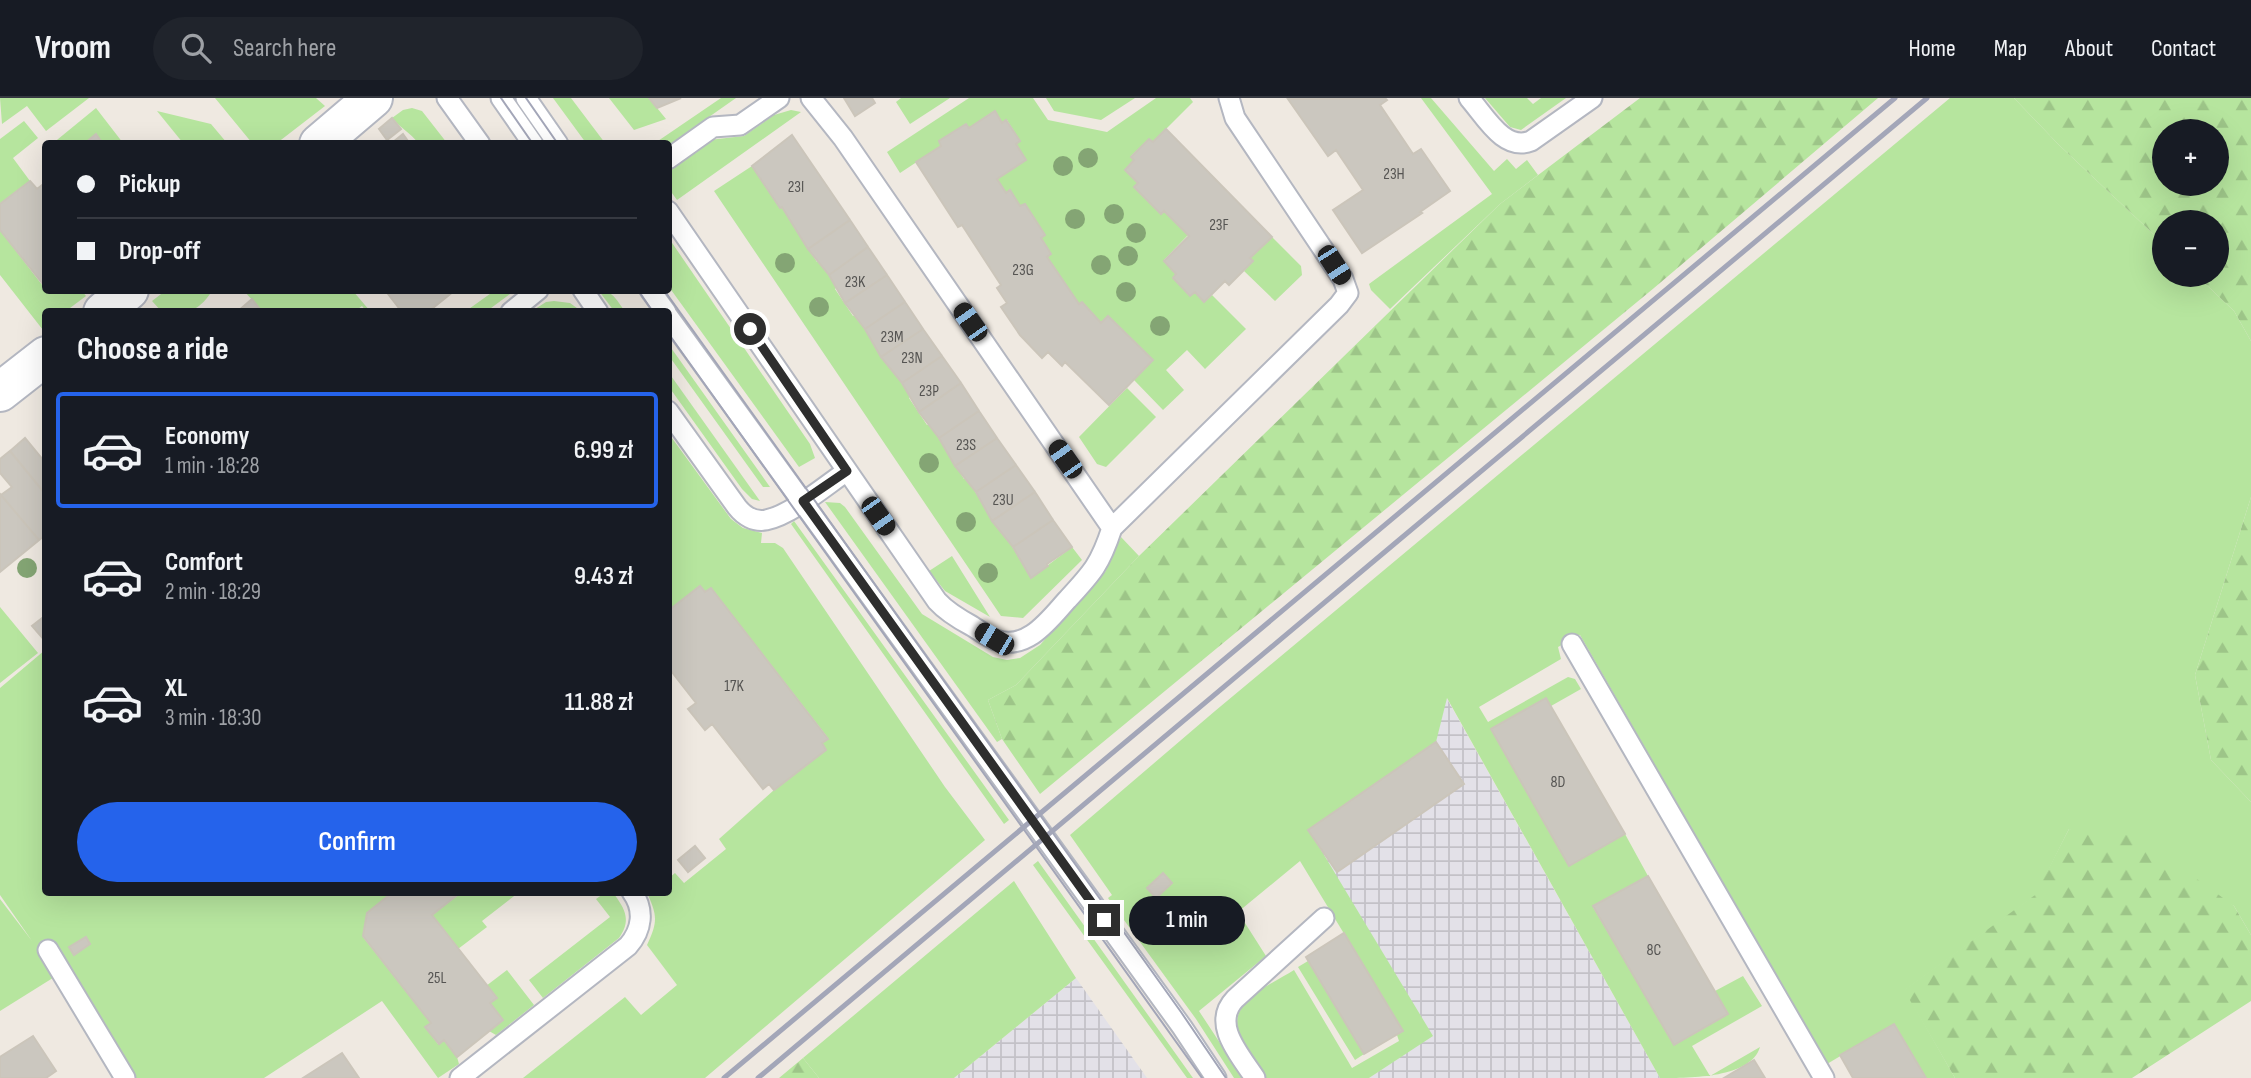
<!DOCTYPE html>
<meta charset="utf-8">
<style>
body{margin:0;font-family:"Sofia Sans Condensed",sans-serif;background:#20242c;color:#f1f3f6;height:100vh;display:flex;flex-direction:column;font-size:26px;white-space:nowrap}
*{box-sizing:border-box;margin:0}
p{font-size:23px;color:#9ea1a6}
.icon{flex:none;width:38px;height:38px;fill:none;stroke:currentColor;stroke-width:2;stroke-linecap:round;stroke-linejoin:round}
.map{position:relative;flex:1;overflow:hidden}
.side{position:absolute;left:42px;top:210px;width:630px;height:588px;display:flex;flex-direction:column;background:#171b24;border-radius:7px;box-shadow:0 7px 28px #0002}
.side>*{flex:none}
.top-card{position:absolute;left:42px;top:42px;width:630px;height:154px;border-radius:7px;box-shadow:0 7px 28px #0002;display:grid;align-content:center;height:154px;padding:0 35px;background:#171b24}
.controls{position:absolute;left:2152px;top:21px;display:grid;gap:14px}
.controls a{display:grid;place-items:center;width:77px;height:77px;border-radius:50%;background:#171b24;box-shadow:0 7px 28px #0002;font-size:35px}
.end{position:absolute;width:32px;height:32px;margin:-16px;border:9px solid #2e2e2e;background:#fff;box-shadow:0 0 0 4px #fff}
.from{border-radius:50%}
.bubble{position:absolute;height:49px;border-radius:24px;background:#171b24;box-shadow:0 7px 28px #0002;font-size:23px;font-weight:600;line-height:49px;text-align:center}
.car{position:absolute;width:21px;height:42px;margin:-21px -10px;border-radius:9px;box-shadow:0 0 5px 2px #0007;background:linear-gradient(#222 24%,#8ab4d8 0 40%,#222 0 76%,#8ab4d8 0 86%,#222 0)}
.top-card b{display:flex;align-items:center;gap:24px;height:66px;font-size:26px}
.top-card b+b{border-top:2px solid #363941}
.top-card i{width:18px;height:18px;background:#f1f3f6}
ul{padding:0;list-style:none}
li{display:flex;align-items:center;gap:21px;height:116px;margin:0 14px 10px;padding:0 21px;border:4px solid transparent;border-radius:7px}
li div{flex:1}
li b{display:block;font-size:26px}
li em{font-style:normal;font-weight:600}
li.on{border-color:#2563eb}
li>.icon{width:63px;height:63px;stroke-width:1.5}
h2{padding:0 35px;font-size:32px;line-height:84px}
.primary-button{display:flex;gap:14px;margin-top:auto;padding:14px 35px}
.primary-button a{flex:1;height:80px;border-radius:42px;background:#2563eb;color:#fff;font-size:28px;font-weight:600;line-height:80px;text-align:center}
header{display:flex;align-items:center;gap:42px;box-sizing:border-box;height:98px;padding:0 35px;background:#171b24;border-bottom:2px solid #363941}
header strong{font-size:33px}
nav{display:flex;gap:38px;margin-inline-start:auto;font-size:24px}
.search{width:490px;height:63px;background:#20242c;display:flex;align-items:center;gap:18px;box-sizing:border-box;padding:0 24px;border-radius:38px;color:#9ea1a6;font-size:26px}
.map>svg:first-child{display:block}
.industrial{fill:url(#industrial-grid)}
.grass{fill:#b6e59e}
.forest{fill:url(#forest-firs);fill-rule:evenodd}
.building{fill:#cbc7bf;stroke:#cbc5ba;stroke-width:2}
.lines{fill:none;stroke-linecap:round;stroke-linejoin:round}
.lane-casing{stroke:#b4b7c1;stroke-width:23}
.secondary-casing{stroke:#b4b7c1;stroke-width:42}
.lane{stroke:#fff;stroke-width:19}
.secondary{stroke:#fff;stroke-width:38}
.tram{stroke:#a3a6b8;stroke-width:2}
.rail{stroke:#a3a6b8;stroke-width:5}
.tree{fill:#84a574}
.route{stroke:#2e2e2e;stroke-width:9}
.labels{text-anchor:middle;stroke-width:6;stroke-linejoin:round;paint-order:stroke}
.number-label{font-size:16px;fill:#555452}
</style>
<header>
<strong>Vroom</strong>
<div class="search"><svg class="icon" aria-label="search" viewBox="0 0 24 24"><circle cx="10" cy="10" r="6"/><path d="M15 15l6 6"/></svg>Search here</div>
<nav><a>Home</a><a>Map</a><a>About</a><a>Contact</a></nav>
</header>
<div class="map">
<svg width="2251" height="980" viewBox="0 0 2251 980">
<defs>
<pattern id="industrial-grid" width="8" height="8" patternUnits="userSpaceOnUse" patternTransform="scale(1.75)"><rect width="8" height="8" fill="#e3e1e8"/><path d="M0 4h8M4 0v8" fill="none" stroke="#c3c1c7"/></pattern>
<pattern id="forest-firs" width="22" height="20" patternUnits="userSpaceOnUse" patternTransform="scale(1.75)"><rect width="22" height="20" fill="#b6e59e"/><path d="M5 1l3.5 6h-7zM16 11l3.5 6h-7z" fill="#9dc588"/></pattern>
</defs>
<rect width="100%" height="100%" fill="#efe9e1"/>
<path class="industrial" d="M1446,599L1660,980H1369L1432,937L1308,732Z
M1076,880L1147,980H954Z"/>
<path class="grass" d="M0,0H89L46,33L27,8L2,26Z
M215,0H316L325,8L277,45H252Z
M553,0H571L605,45H586Z
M609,0H649L666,21L634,32Z
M721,0H736L669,47L655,45Z
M901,0H950L910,26L896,4Z
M969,0H1033L1048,22L1107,34L1156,0H1190L1193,4L1153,44L1149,41L1131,58L1134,62L1125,72L1138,85L1134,89L1160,115L1164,113L1188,137L1164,162L1176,176L1173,180L1190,198L1195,194L1204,204L1212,197L1246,231L1205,271L1187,252L1166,272L1184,292L1163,312L1134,282L1153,262L1108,218L1101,225L1079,206L1047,159L1051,156L1041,140L1045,137L1025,106L1020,108L1010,93L1006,95L997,81L1026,62L1016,46L1020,43L1007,22L1002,25L994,13L969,30L966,26L939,43L941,48L900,75L887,54Z
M1046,0H1135L1101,22L1054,13Z
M1421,0H1431L1494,73L1507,61L1516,71L1527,62L1538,77L1500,106L1390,211L1371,192L1369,186L1492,96Z
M1485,0H1527L1533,6L1541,0H1566L1521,32L1510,29Z
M1950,0H2014L2058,46L2165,147V177H2196L2234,213L2251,243V399L2195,577L2211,662L2251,704V837L2234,808L2069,731L2036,797L1905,892L1955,980H1926L1894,926L1827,966L1580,537L1558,549L1561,561L1479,609L1488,624L1568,579L1575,581L1581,591L1551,608L1546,600L1492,631L1569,768L1625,736L1648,778L1593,809L1674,946L1728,916L1715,893L1743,878L1762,908L1692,948L1710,978L1760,949C1751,980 1691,980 1660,980L1447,600L1436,644L1309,732L1433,938L1369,980H1265C1256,965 1242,949 1238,932C1230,902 1274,885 1294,872L1352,970L1399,943L1397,937L1403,933L1300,763L1238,814L1266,858L1199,913L1243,980H1234L1196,921L1108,800L1112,797L1070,737L1215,613Z
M96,10L123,45H103L96,37L84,45L52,46Z
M412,10L422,13L447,45H418C410,34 401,31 392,20L403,12Z
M791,12L801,14L677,102L669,91V70L709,42L744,38L774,17Z
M157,13L211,26L227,45H183Z
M24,23L38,40L13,60L30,83L0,106V41Z
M752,68L780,109H782L817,164L819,163L837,189L835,191L853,218L856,217L874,244L873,246L911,298L909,300L927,327L930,326L964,381H967C980,400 988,417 1002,436L1004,435L1031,480L1072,449L1082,462L1023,520L1001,518L714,93Z
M0,132L46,192L82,193L86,198L66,213L46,214L45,230L43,232L0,177Z
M668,139L810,346L815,360L799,369L669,189Z
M1272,139L1301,168L1302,177L1275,203L1244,173L1252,163L1250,160Z
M165,193V192L212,193C196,217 187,214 161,213L152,203Z
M244,193H353L370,213H366L362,208L355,213H262Z
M494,193L510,196L487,213H466Z
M599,193C613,192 617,203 625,213H614Z
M554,203L570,205L581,213H532L546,204Z
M668,247H669L770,389H763L669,258Z
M668,275H669L760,403L752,401L742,391L669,289Z
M1127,290L1156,319L1106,369L1097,366L1079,339Z
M669,336L731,421L743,430L762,435L761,445H775L783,450L945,689L985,742L705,980H523L625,899L641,917L677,887L647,847C657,825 658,819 648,797L650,795L668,794L669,780L675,775L684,785L726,751L719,741L774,692L826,652L822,645L828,640L711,490L705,494L700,488L669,513Z
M825,404L840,405L845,409L922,516L993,559L1007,562L1020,560L1040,547L1105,474L1121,439L1139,458L1016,587L988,602L1002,641L997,644Z
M794,423L1009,722L1004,726L791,426Z
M952,458L990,519L945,493L929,473Z
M0,509L38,555L0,585Z
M45,552L46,794L393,795L367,815L363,839L431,925L425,929L438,946L444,942L457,959L459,966L438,980L382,903L264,980H124L56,878L0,913V801L32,843L0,797V590Z
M1038,763L1193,980H1187L1033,767Z
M1014,783L1076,880L954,980H819L803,960Z
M461,795H518L482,823L487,829L458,851L432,817Z
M603,796H614C626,812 631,823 619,840L543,900L529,882L610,819L596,801Z
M1308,863L1364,956L1355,962L1298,869Z
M507,872L534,907L496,937L489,933L503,922L490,905L496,900L486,888Z"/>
<path class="forest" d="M1640,0H1878L1654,190L1040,696L1002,641L988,602L1016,587L1139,458L1500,106Z
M2014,0H2251V243L2234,213L2196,177H2217V124H2165V147L2058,46ZM2165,33H2217V86H2165Z
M2251,399V704L2211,662L2195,577Z
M2069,731L2138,738L2234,808L2251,837V903L2132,980H1955L1904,892L2035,797Z
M803,960L819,980H779Z"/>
<path class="building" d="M649,0H681L657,10Z
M844,0H872L875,5L855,18Z
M1385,0L1387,2L1380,7L1413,56L1421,51L1450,93L1420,114L1422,115L1362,155L1333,112L1363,92L1336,52L1328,58L1288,1Z
M995,13L1002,25L1006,22L1020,43L1016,46L1026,62L997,81L1006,95L1010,92L1020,108L1025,106L1045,137L1041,140L1051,156L1047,159L1079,206L1082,204L1101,225L1108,218L1153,262L1109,307L1065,264L1062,268L1048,254L1042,260L1020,237L1001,209L1007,205L997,190L1001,187L962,127L958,129L916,64L941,48L939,43L966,26L969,30Z
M392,20L401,31L387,42L379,31Z
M1166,31L1272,139L1250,160L1253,163L1229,187L1225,183L1204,204L1195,194L1190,198L1173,180L1176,176L1164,163L1189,138L1164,113L1161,116L1134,89L1138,85L1125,72L1134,62L1131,59L1149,41L1153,44Z
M96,36L103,46H84Z
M403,36L410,46L392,45Z
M792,37L850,122L808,151L782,109L780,110L752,68Z
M30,83L37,91L46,84V190L0,132V106Z
M850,122L868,149L829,177L808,151Z
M868,149L887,177L845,205L829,177Z
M887,177L905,204L865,231L845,205Z
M385,192H454V193L428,214H402Z
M252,201L262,214H237Z
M905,204L923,231L881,259L865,231Z
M923,231L942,258L902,285L881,259Z
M942,258L961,285L919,314L902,285Z
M961,285L979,313L939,340L919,314Z
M979,313L997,340L955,368L939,340Z
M25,340L43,362L46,360V397L10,353Z
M997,340L1016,367L976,394L955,368Z
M10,353L46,397V437L39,442L1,397L12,389L0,375V361Z
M1016,367L1035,394L992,423L976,394Z
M1035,394L1053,422L1013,449L992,423Z
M0,396L39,442L0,474Z
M1053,422L1072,449L1047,466L1048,468L1031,480L1013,449Z
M700,488L705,494L711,490L828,641L822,645L826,652L774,692L769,686L763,691L712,626L705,632L688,611L696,605L668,569V513Z
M46,517V544L32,528Z
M1546,600L1625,736L1569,768L1491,631Z
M1436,644L1464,686L1337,774L1308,732Z
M695,748L705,760L688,774L678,762Z
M1163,775L1172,785L1156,800L1147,790Z
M1648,778L1728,916L1674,947L1593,808Z
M393,794H461L432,817L497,900L490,905L503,922L457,959L444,942L439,946L425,929L431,925L363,838L367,815Z
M1344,835L1403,933L1364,956L1306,859Z
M86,839L90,846L74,857L69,849Z
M1894,926L1926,980H1853L1840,957Z
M33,938L56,973L46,980H0V959Z
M342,955L359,980H303Z
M1754,962L1765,980H1724Z"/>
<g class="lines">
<defs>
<path id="lane" d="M447,0L480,46
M501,0L533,46
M526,0L558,46
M811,0L843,40L1112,430
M1469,0C1485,18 1504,54 1531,43L1592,0
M668,61L713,29L740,27L779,0
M668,113L937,503C947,514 959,521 972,528C980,533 988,539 996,542C1027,553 1049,522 1067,502C1092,475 1100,467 1112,430L1339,207L1348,195L1343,181L1235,20L1229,0
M583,192L598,214
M650,192L666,214
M511,214L538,192
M668,218L1182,929L1216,980
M668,313L737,409C744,418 754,424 766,422C791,417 825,388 847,373
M1572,546L1824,980
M48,852L125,980
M460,980L628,848C642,832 645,812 632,794
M1255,980C1240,957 1211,926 1235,901L1324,820"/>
<path id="secondary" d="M319,46L373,0
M103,214L129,192
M0,294L46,258"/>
</defs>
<use href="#lane" class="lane-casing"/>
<use href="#secondary" class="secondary-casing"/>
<use href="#lane" class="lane"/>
<use href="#secondary" class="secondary"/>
<path class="tram" d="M501,0L533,46
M526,0L558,46
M638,192L653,214
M664,192L1181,914L1226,980
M668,235L1202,980"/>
<path class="rail" d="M724,980L1895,0
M758,980C1147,653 1537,326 1927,0"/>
</g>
<g class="tree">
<circle cx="1088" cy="60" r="10"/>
<circle cx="1063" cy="68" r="10"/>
<circle cx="1114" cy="116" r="10"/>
<circle cx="1075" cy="121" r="10"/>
<circle cx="1136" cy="135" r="10"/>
<circle cx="1128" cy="158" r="10"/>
<circle cx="785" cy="165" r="10"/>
<circle cx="1101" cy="167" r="10"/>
<circle cx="1126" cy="194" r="10"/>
<circle cx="819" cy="209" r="10"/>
<circle cx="1160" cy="228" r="10"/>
<circle cx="929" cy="365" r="10"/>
<circle cx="966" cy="424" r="10"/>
<circle cx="27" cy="470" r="10"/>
<circle cx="988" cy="475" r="10"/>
</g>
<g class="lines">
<path class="route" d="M750,231L847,373L803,403L1104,822"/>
</g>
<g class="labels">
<g class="number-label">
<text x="1394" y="81">23H</text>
<text x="796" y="94">23I</text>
<text x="1219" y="132">23F</text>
<text x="1023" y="177">23G</text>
<text x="855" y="189">23K</text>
<text x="892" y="244">23M</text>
<text x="912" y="265">23N</text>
<text x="929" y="298">23P</text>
<text x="966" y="352">23S</text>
<text x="1003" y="407">23U</text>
<text x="734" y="593">17K</text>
<text x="1558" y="689">8D</text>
<text x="1654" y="857">8C</text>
<text x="437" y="885">25L</text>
</g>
</g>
</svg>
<div class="controls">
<a>+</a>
<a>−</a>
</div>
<i class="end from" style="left:750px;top:231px"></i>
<i class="end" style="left:1104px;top:822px"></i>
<div class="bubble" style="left:1129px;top:798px;width:116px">1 min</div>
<i class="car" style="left:1334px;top:167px;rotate:147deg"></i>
<i class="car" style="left:970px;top:224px;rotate:325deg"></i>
<i class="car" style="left:1065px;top:361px;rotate:325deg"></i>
<i class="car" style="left:878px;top:418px;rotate:145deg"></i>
<i class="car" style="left:994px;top:541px;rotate:301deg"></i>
<div class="top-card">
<b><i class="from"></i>Pickup</b>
<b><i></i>Drop-off</b>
</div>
<section class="side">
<h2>Choose a ride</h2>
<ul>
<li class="on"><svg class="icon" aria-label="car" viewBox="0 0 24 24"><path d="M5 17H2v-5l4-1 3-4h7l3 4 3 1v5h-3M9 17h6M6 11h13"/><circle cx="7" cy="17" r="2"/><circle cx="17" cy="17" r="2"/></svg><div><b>Economy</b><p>1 min · 18:28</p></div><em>6.99 zł</em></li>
<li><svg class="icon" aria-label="car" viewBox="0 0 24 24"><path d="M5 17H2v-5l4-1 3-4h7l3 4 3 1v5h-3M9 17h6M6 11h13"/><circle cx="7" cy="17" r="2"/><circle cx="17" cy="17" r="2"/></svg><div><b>Comfort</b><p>2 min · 18:29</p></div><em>9.43 zł</em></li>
<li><svg class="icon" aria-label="car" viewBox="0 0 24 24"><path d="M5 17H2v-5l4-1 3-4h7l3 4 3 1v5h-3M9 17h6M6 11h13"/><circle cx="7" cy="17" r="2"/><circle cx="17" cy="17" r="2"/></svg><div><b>XL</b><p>3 min · 18:30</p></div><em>11.88 zł</em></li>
</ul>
<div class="primary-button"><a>Confirm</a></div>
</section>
</div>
